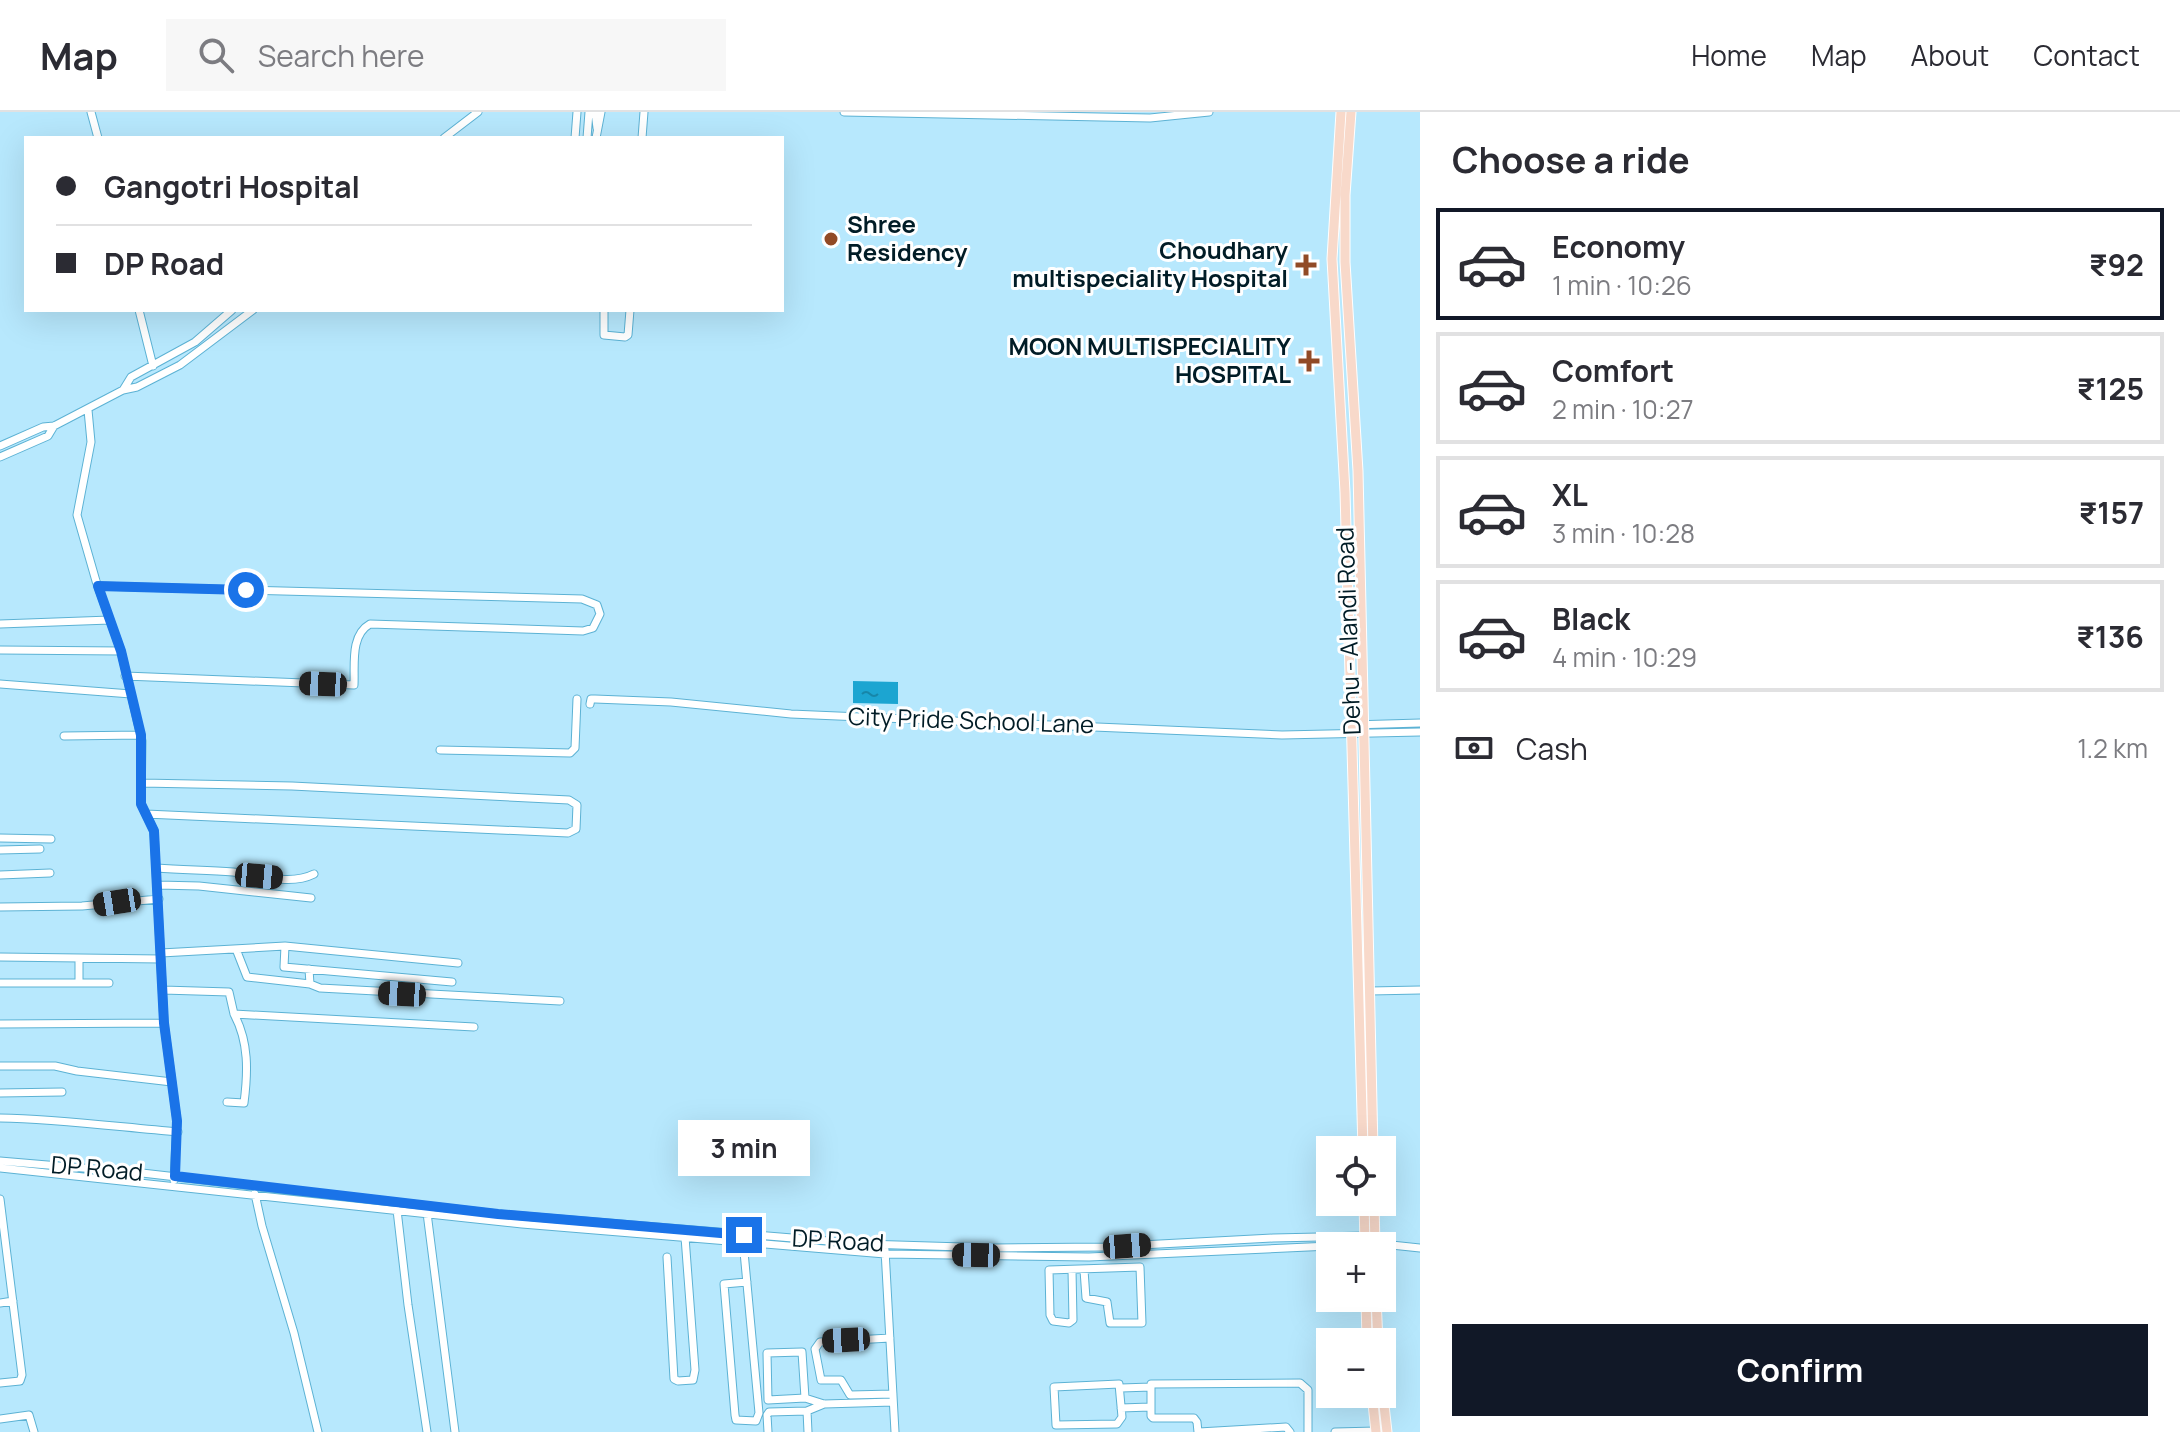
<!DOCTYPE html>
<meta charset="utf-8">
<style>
body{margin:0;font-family:Manrope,sans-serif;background:#f7f7f7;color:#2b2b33;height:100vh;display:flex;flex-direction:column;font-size:30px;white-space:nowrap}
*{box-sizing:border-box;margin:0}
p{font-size:26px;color:#7c7c81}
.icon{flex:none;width:44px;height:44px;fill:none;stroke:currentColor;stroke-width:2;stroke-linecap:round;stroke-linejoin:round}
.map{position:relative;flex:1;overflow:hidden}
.side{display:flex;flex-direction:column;background:#fff;width:760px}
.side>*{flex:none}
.top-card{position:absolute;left:24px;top:24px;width:760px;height:176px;border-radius:0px;box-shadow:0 8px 32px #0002;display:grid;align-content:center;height:176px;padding:0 32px;background:#fff}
.buttons{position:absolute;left:1316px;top:1024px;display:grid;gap:16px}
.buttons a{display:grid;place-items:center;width:80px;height:80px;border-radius:0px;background:#fff;box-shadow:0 8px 32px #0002;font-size:40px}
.end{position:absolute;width:36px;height:36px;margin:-18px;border:10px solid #1a73e8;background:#fff;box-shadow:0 0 0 4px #fff}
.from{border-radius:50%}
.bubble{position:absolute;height:56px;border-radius:0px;background:#fff;box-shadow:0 8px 32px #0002;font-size:26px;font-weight:700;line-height:56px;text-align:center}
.car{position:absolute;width:24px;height:48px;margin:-24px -12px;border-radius:10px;box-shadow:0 0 6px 2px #0007;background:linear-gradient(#222 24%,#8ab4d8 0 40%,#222 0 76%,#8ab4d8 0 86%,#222 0)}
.top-card b{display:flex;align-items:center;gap:28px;height:76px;font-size:30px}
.top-card b+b{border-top:2px solid #e1e1e2}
.top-card i{width:20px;height:20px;background:#2b2b33}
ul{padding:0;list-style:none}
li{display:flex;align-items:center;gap:24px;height:112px;margin:0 16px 12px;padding:0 16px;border:4px solid #e1e1e2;border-radius:0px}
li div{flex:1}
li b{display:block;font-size:30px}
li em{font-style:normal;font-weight:700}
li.on{border-color:#111827}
li>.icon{width:72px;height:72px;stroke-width:1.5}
h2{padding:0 32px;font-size:36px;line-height:96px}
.pay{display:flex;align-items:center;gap:20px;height:88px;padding:0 32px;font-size:30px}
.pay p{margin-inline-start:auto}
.primary-button{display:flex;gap:16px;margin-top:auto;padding:16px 32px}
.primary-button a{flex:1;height:92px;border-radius:0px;background:#111827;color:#fff;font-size:32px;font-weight:700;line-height:92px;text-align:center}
header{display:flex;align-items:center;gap:48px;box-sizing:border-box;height:112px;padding:0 40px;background:#fff;border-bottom:2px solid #e1e1e2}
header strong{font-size:38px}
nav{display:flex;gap:44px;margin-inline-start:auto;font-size:28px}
.search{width:560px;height:72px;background:#f7f7f7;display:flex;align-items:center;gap:20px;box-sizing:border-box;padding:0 28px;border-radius:0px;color:#7c7c81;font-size:30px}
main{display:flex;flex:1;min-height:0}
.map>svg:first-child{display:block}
.water{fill:url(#water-ripples)}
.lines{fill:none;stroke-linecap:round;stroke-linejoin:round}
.minor-casing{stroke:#5cb2d4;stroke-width:9}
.major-casing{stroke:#fff;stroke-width:11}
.minor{stroke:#fff;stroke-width:7}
.major{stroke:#f8d9ca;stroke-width:9}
.route{stroke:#1a73e8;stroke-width:10}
.poi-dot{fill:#914a26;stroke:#fff;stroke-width:3}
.labels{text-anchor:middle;stroke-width:6;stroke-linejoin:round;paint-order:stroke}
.poi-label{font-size:24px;font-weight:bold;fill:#011c26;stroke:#fff;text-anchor:end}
.street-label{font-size:24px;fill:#011c26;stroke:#fff}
</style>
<header>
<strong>Map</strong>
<div class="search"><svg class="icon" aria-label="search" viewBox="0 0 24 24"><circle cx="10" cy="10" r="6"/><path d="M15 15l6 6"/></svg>Search here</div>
<nav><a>Home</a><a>Map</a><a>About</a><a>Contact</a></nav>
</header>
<main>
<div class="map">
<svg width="1420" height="1320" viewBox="0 0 1420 1320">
<defs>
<pattern id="water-ripples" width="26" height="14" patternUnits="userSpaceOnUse" patternTransform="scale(2)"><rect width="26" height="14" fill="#1ca5d1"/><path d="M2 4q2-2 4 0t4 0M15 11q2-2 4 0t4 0" fill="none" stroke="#1686a9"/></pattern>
</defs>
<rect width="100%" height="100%" fill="#b7e8fd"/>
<path class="water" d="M853,569L898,570V592L853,591Z"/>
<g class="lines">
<defs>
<path id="minor" d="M91,0L98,26
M595,0L597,16
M844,0L1150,6L1209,0
M444,26L478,0
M575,26L577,0
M587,26L589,0
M596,26L601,0
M642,26L644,0
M139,198L153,254
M604,198V223L625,225L628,223L630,198
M123,278L131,265L195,230L232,198
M88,298L91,330L77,403L96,469L121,539L142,629L141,692L154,719L164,911L177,1009L174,1068
M0,334L43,315L54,314L123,278L137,275L180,253L253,198
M0,345L48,324L54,314
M98,474L582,487L597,493L600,502L593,516L583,519L370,512C350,523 355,553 354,573L125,564
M0,512L110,508
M0,538L121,539
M0,572L131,582
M590,592L591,587H595L671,590L791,602L1282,623L1420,620
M1352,613L1420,611
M64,624L141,623
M440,638L570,641L575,636L577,587
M142,671L292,674L569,688L577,693L576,717L568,721L146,702
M0,726L51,727
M0,738L40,737
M157,756C182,758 208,758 233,760C259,763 290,774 314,762
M0,763L50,761
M158,773L199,774L311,786
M0,795L82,794L159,787
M236,837L247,865L310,872
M161,841L285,834
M0,845L161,847
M309,857L310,872L320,876L560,889
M79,870V847
M452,870L284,855L285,834L458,851
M0,871H109
M163,878L229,880L234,902L474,915
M1370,879L1420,878
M0,912L164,911
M0,954H55L77,959L172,970
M0,981L62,980
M227,990L244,991C248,960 249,930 234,902
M0,1006C59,1007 118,1015 178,1020
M0,1049L142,1061L498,1102L865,1132L995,1136L1104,1135L1273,1126L1365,1124L1375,1125L1386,1132
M0,1056L522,1112L885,1142L1089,1145L1330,1134
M255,1082L262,1114L294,1221L318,1320
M0,1087L22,1263L20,1269L0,1271
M397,1098L408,1193L427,1320
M427,1101L455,1320
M743,1129L759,1301L756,1309L736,1308L735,1303L724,1172L747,1170
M1382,1132L1420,1136
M1335,1134L1370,1133
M885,1138L895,1320
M667,1145L674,1267L678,1269L693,1268L695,1258L685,1125
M1072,1158L1073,1208L1069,1211L1053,1209L1050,1203L1049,1158L1140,1155L1142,1211H1110L1107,1190L1086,1186L1084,1158
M0,1191L13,1189
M890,1226L820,1230L815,1237L821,1268H841L850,1283L893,1282
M1119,1272L1122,1305L1117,1312L1056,1313L1054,1275Z
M1121,1276L1151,1275
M805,1286L802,1240L767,1241L768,1288L805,1286L824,1292L893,1290
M1121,1296L1150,1295
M807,1299L808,1320
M0,1307L29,1303L34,1320
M768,1320L767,1303L769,1300L807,1299L824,1292
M1198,1320L1197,1310L1194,1306H1153L1151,1304V1272L1300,1271L1308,1278V1320
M1199,1320L1286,1315L1290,1320
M1335,1320L1376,1319"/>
<path id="major" d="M1341,0L1332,147L1345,380L1363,1038
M1351,0L1345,83V150L1358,359L1373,1038
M1364,1090L1365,1134
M1374,1090L1375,1134
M1366,1186L1367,1230
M1376,1186L1378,1230
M1382,1275L1387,1320
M1372,1282L1376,1320"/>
</defs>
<use href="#minor" class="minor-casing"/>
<use href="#major" class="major-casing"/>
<use href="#minor" class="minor"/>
<use href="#major" class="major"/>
</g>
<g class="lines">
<path class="route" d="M246,478L98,474L121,539L141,623V692L154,719L164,911L177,1009L175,1064L498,1102L744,1123"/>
</g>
<g class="poi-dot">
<circle cx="831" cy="127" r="8"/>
<path d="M1302 141h8v8h8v8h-8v8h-8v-8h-8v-8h8z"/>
<path d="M1305 237h8v8h8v8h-8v8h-8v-8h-8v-8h8z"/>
</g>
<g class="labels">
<g class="poi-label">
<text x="847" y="121" text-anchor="start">Shree<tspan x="847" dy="28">Residency</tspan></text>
<text x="1288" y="147">Choudhary<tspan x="1288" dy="28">multispeciality Hospital</tspan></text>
<text x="1291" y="243">MOON MULTISPECIALITY<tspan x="1291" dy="28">HOSPITAL</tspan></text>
</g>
<g class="street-label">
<text transform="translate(1349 519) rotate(-92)" y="8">Dehu - Alandi Road</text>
<text transform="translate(971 609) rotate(2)" y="8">City Pride School Lane</text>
<text transform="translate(97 1057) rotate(5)" y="8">DP Road</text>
<text transform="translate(838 1129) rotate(3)" y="8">DP Road</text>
</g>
</g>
</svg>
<div class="buttons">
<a><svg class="icon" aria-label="locate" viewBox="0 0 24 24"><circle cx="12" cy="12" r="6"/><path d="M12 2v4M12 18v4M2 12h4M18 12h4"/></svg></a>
<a>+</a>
<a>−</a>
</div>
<i class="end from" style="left:246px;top:478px"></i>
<i class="end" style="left:744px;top:1123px"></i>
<div class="bubble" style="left:678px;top:1008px;width:132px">3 min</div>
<i class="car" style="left:323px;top:572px;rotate:272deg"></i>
<i class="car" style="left:259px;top:764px;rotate:95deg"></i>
<i class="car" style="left:117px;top:790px;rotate:261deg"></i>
<i class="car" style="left:402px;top:882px;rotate:273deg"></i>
<i class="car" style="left:1127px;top:1134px;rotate:86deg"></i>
<i class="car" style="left:976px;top:1143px;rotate:271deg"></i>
<i class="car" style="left:846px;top:1228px;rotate:267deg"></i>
<div class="top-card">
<b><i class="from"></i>Gangotri Hospital</b>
<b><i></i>DP Road</b>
</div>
</div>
<section class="side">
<h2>Choose a ride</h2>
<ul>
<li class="on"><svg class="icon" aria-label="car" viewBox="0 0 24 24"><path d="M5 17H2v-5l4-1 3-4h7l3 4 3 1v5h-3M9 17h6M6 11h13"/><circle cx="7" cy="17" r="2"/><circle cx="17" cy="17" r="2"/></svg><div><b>Economy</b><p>1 min · 10:26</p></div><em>₹92</em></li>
<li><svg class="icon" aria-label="car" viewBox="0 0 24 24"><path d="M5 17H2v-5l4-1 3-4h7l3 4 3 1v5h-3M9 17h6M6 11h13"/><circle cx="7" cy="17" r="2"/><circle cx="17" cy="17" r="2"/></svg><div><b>Comfort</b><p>2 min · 10:27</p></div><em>₹125</em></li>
<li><svg class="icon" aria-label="car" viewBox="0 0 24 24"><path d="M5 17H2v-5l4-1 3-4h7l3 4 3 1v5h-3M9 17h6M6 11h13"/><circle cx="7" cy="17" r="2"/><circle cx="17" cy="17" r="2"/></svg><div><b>XL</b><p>3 min · 10:28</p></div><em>₹157</em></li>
<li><svg class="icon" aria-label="car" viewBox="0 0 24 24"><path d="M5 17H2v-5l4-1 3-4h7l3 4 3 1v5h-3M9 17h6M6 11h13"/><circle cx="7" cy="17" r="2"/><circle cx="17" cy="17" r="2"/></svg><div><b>Black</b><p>4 min · 10:29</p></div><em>₹136</em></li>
</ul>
<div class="pay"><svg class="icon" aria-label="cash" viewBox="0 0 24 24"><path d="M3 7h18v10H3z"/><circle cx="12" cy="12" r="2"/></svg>Cash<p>1.2 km</p></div>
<div class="primary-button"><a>Confirm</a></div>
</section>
</main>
